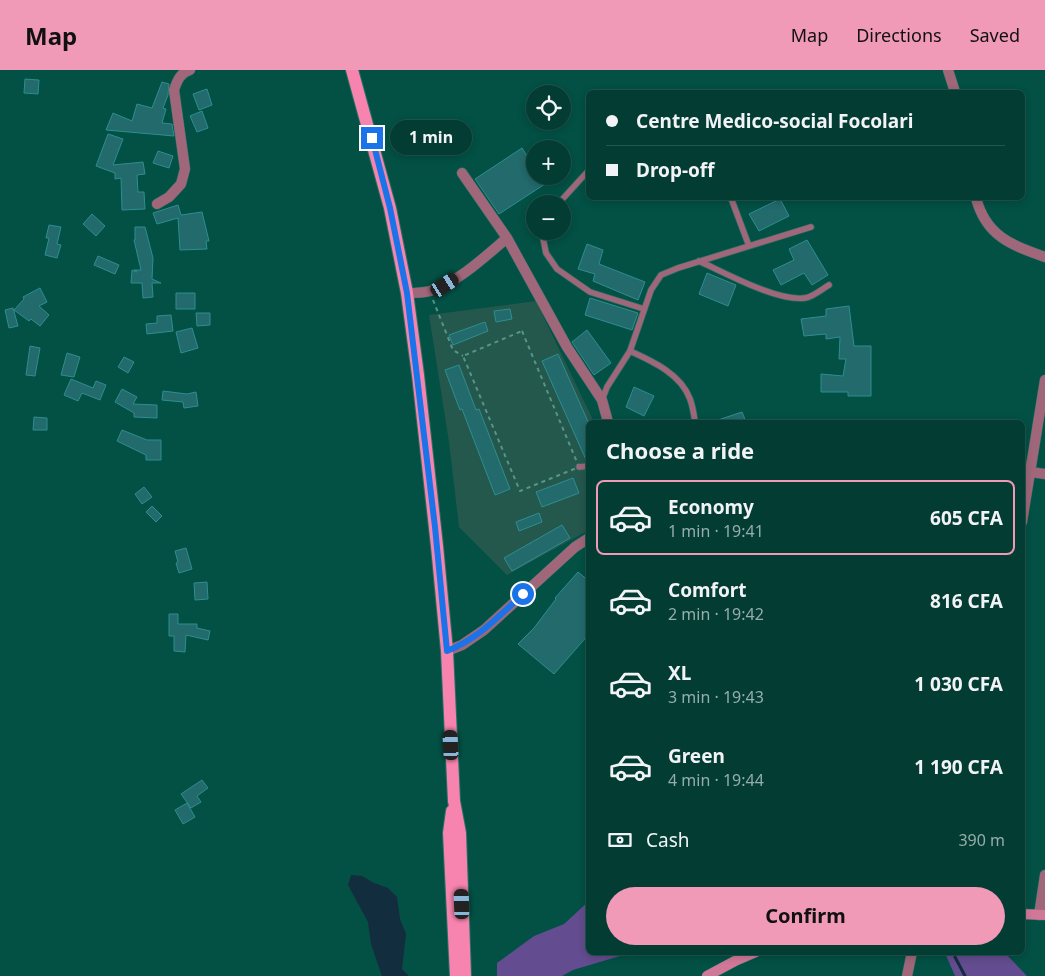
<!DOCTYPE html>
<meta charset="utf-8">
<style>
body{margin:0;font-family:"Noto Sans",sans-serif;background:#10473f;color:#f1f3f6;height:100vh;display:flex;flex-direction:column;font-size:19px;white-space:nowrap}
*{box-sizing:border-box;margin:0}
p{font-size:16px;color:#96adac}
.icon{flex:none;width:28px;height:28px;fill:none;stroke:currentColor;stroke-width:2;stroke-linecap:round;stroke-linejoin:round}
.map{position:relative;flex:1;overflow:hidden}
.drawer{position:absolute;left:586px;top:350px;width:439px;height:535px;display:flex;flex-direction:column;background:#023c33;border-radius:8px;box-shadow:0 2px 8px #0003,0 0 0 1px #23564e}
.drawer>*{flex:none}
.guide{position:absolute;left:586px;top:20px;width:439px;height:110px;border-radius:8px;box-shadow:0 2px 8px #0003,0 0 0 1px #23564e;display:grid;align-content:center;height:110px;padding:0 20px;background:#023c33}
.tools{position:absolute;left:526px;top:15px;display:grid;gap:10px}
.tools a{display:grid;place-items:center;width:45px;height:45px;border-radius:50%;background:#023c33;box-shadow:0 2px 8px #0003,0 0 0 1px #23564e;font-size:25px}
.end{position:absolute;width:22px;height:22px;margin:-11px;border:6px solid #1a73e8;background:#fff;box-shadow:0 0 0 2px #fff}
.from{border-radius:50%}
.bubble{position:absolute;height:35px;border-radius:18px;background:#023c33;box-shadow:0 2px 8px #0003,0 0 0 1px #23564e;font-size:16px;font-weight:700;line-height:35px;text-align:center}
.car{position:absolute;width:15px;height:30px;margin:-15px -8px;border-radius:6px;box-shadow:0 0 4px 1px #0007;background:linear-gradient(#222 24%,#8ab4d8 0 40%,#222 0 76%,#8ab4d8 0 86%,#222 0)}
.guide b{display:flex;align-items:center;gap:18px;height:48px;font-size:19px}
.guide b+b{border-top:1px solid #23564e}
.guide i{width:12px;height:12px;background:#f1f3f6}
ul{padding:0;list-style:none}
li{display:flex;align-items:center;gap:15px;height:75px;margin:0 10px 8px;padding:0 10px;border:2px solid transparent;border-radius:8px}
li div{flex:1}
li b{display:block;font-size:19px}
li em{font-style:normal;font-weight:700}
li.current{border-color:#f09ab7}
li>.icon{width:45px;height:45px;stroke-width:1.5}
h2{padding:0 20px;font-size:22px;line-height:60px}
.pay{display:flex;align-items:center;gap:12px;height:55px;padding:0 20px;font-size:19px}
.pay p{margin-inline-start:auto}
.primary-button{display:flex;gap:10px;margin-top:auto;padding:10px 20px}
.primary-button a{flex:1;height:58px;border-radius:30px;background:#f09ab7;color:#111;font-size:20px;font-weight:700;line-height:58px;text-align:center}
header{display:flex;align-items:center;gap:30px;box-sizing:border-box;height:70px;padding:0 25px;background:#f09ab7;color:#111}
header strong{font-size:24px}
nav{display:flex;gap:28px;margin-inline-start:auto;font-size:18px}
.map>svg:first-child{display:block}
.built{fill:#24584d}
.green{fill:#634c8f}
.water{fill:#122d3e}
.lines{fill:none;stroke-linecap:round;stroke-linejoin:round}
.stream{stroke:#122d3e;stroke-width:3}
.building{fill:#226a6c;stroke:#2e8e90}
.lane-casing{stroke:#2a7064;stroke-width:7}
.street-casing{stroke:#2a7064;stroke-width:11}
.secondary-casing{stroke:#2a7064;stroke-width:11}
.primary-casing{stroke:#2a7064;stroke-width:14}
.path{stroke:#579489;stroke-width:2;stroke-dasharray:4 4;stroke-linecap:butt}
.lane{stroke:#a0677a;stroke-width:5.5}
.street{stroke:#a0677a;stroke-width:10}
.secondary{stroke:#d17898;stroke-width:10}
.primary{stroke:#f784ae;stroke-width:12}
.route{stroke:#1a73e8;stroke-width:6}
</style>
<header>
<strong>Map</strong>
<nav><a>Map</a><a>Directions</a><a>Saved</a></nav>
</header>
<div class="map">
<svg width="1045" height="906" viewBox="0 0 1045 906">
<rect width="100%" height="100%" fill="#035044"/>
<path class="built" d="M536,231L594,352H589V460L507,505L459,457L449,372L429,245Z"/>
<path class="green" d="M589,831V882L630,883L573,900L562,906H497V893L534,866L564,854Z
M945,883H1005L1027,906H955Z"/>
<path class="water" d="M351,805L362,806L374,813L388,818L397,827L400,849L406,864L402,899L409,906H382L371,874L368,852L348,815Z"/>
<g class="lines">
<path class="stream" d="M955,882V887L965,906"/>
</g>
<path class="building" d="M25,9L39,10L38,24L24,23Z
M162,12L169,14L168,25L163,38L166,39L162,53L172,54L174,66L106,60L113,43L132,51L137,34L152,38Z
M207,19L212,35L199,40L193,24Z
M202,41L208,58L197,62L190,46Z
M108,64L123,69L113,95L143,92L145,104L137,105L138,122H144L145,139L122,140L121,108L115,109V103L96,96Z
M522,78L535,99V106H540L545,114L499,144L475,109Z
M158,81L173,86L169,98L153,93Z
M780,129L789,146L759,161L749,144Z
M178,135L181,145L202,142L209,171H206L207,179L180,180L178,148L157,154L153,143Z
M92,144L105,156L96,166L83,154Z
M49,155L61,157L57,174L61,175L57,188L45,185L49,168H46Z
M135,157H145L153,188L152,209L161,213H152L153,227L143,228L142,213H131L132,200L137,202L134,200H141L134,170H135Z
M807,170L828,205L812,215L804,203L781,215L773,200L794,190L789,179Z
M587,174L603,180L599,194L645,212L638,230L593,211L595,204L578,199Z
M98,186L119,195L115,204L94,195Z
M707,203L736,215L728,236L699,224Z
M40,218L47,232L39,236L49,245L40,256L31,249L29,251L14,240L24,229L23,227Z
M176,223H195V239H176Z
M590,228L638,243L632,260L585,245Z
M849,236L854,276H871V326H848V322H821V304L843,306L846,289H839L840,267L826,269V264L804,266L801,249L826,246V239Z
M13,238L18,256L9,258L5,240Z
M510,239L512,249L496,252L494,241Z
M196,243H210V255L197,256Z
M171,245L173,261L147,264L146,254L157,253V246Z
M485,252L488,261L453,275L449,265Z
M192,258L198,278L181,283L176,262Z
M587,260L611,293L594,305L572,272Z
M30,276L40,278L35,306L26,305Z
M67,283L80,287L74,307L61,305Z
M558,284L589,354V391L587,392L542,291Z
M124,287L134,292L128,303L118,297Z
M459,295L476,340L479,339L510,419L495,425L462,339L460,340L445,300Z
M71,309L93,318L96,311L106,315L100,330L82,323L78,331L64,325Z
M634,317L654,326L644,346L626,337Z
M122,319L137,327L133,334L157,335V348L134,347V343L115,332Z
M163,321L187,324L196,322L198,336L184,338L183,332L162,330Z
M742,342L746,352H715V351Z
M34,347L47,348V360H33Z
M122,360L147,370H161V390H146V385L117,371Z
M573,408L579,423L542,437L536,422Z
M144,417L152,427L142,434L135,424Z
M152,436L162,446L156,452L146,442Z
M539,443L542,452L519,461L516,452Z
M562,455L570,468L512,501L504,488Z
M186,478L192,499L179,503L176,493L178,492L175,481Z
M578,502L589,511V564L554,604L518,574L534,558L556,529L555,528Z
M207,512L208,529L195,530L194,513Z
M169,544H178V554H197V558L210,561L208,570L186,565L185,582L174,581V566H169Z
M202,710L208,718L197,726L201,732L191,738L181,724Z
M187,733L195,747L183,754L175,740Z"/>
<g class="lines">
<defs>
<path id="lane" d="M731,128L749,176
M558,134L589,100
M544,161L543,168L546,183L557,199L590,222L644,239
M699,191C725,203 778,232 805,228C813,227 822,219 829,215
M630,281C652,291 681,304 690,329C693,337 694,345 695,352
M602,330L607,317L630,281L651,220L661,205L678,198L811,157
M579,397L589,396"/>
<path id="street" d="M948,0L955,22
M462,103L507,168L567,277L602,330L608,352
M976,128C986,166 1011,175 1045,187
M157,134L169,127L181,114L185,99L174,20C177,11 180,3 190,0
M407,223C414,223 423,223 430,221C456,214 487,185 507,168
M1031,402L1045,404
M1022,452L1045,310
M447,581L462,575L484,560L575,477L589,468
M1039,845L1045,805
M907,906L912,882"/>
<path id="secondary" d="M1022,844L1045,845
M707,906L735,891L756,882"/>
<path id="primary" d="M352,0L390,138L407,223L418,305L437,476L447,581L454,731L460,763L465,906
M452,741L449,763L456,906"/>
</defs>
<use href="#lane" class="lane-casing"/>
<use href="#street" class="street-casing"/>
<use href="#secondary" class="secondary-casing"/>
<use href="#primary" class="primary-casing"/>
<path class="path" d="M433,230L453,280L463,286
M522,261L579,397L520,421L463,286Z"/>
<use href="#lane" class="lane"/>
<use href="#street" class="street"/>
<use href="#secondary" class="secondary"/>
<use href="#primary" class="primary"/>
</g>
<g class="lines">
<path class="route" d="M372,68L390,138L407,223L435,457L447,581C478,569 499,546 523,524"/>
</g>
</svg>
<div class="tools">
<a><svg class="icon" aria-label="locate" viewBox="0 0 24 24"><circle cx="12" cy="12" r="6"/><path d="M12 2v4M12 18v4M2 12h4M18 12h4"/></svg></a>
<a>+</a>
<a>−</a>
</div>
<i class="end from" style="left:523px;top:524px"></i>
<i class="end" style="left:372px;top:68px"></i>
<div class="bubble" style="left:390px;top:50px;width:82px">1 min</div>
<i class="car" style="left:445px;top:215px;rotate:57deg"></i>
<i class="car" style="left:451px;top:675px;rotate:357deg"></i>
<i class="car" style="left:462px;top:834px;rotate:358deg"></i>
<div class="guide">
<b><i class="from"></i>Centre Medico-social Focolari</b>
<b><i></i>Drop-off</b>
</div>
<section class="drawer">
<h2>Choose a ride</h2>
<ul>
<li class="current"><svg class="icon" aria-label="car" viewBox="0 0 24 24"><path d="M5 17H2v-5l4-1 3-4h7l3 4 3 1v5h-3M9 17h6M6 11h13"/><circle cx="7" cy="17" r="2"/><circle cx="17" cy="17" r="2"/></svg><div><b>Economy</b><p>1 min · 19:41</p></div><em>605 CFA</em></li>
<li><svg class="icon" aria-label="car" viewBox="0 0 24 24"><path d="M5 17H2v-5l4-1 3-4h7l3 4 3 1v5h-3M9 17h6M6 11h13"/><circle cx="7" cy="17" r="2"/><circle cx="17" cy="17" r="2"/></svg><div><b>Comfort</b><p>2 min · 19:42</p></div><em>816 CFA</em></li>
<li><svg class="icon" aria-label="car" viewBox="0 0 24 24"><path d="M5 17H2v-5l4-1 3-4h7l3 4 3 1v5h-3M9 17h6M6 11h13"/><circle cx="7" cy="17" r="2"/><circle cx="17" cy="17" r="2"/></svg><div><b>XL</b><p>3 min · 19:43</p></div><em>1 030 CFA</em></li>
<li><svg class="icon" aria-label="car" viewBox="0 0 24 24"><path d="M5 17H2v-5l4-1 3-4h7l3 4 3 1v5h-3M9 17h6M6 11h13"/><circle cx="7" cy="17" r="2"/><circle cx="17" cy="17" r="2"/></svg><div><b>Green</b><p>4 min · 19:44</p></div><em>1 190 CFA</em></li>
</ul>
<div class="pay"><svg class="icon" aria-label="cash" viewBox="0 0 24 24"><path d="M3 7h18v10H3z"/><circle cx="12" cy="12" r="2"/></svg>Cash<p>390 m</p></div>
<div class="primary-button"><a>Confirm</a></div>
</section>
</div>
